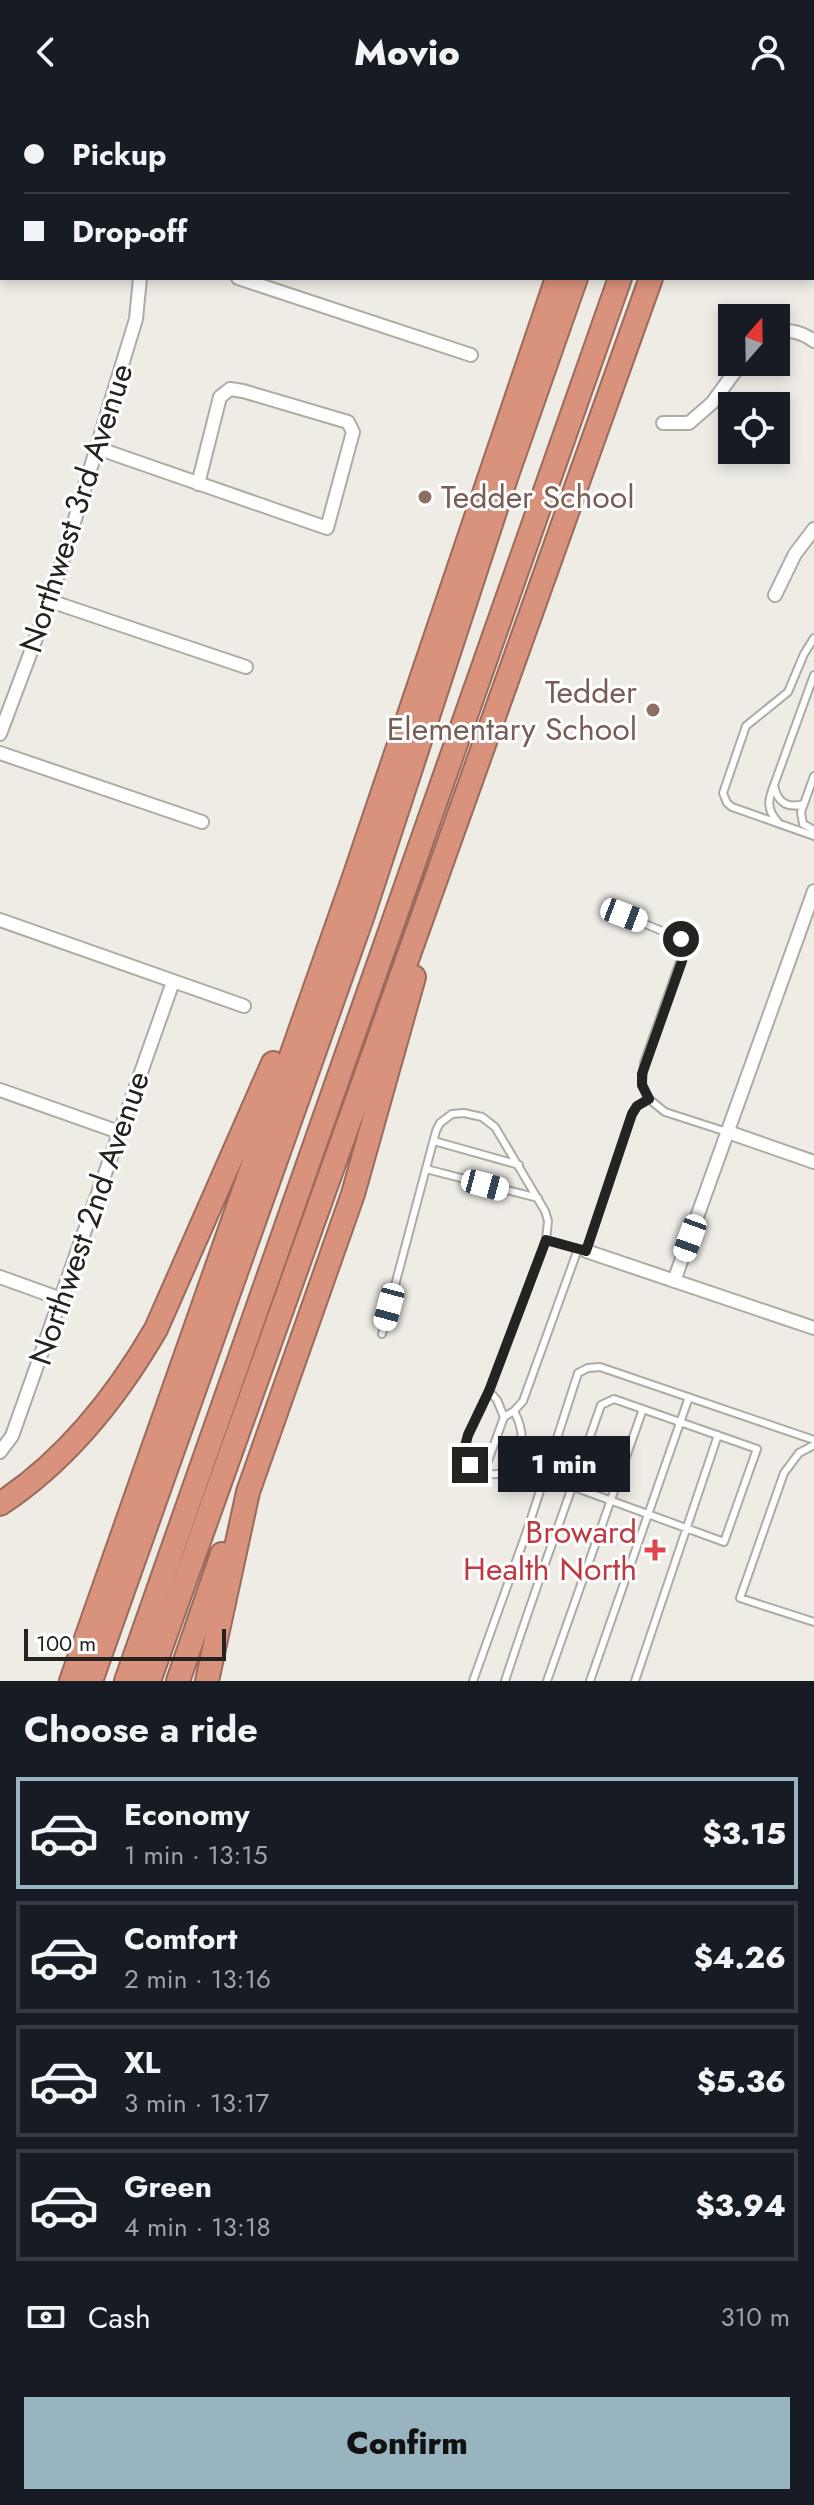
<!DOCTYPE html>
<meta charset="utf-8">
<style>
body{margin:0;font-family:Jost,sans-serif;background:#20242c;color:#f1f3f6;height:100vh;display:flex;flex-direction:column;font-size:30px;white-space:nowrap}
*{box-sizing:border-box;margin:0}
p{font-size:26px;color:#9ea1a6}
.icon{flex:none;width:44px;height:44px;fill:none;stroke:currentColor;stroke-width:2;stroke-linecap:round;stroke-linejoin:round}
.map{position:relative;height:1577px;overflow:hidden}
.side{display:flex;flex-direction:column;background:#171b24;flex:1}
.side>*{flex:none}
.banner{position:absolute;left:0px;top:0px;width:814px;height:176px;box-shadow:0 4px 12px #0003;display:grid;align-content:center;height:176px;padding:0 24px;background:#171b24}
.needle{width:52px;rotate:20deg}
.fabs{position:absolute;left:718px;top:200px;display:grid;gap:16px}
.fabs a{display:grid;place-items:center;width:72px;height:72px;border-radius:0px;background:#171b24;box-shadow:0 4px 12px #0003;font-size:40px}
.scale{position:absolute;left:24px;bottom:20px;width:202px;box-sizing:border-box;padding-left:8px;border:4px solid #242321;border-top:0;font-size:22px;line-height:28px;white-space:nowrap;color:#242321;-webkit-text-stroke:6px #fff;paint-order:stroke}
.end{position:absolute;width:36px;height:36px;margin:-18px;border:10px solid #242321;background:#fff;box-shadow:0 0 0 4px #fff}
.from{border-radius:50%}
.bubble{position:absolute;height:56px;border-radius:0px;background:#171b24;box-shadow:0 4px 12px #0003;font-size:26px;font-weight:800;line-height:56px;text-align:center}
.car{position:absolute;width:24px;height:48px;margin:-24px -12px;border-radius:10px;box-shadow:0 0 6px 2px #0007;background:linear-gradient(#fff 24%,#345 0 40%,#fff 0 76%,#345 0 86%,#fff 0)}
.banner b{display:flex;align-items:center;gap:28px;height:76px;font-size:30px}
.banner b+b{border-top:2px solid #363941}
.banner i{width:20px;height:20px;background:#f1f3f6}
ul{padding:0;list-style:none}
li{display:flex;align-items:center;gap:24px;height:112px;margin:0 16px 12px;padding:0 8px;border:4px solid #363941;border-radius:0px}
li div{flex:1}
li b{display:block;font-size:30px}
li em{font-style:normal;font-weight:800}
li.current{border-color:#98b4c1}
li>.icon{width:72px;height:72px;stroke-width:1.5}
h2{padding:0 24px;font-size:36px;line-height:96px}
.pay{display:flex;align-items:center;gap:20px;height:88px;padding:0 24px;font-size:30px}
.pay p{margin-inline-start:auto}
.cta{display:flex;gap:16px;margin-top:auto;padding:16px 24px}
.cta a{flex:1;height:92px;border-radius:0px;background:#98b4c1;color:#111;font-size:32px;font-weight:800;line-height:92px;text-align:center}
header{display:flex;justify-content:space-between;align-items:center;height:104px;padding:0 24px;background:#171b24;font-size:36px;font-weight:800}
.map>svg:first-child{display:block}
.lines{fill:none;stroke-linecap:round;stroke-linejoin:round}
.lane-casing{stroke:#adaba5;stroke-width:10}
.street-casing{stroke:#adaba5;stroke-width:16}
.highway-casing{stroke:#9a6b5c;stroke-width:26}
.lane{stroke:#fff;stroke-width:6}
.street{stroke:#fff;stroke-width:12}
.highway{stroke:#d9927c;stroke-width:22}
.route{stroke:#242321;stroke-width:10}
.education-dot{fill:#8d6e63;stroke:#fff;stroke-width:3}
.health-dot{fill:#e0444e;stroke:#fff;stroke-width:3}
.labels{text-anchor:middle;stroke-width:6;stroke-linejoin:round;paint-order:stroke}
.education-label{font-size:32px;fill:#785e54;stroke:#fff;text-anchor:start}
.street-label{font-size:32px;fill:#242321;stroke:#fff}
.health-label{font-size:32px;fill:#be3a42;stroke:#fff;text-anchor:end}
</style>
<header><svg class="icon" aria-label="back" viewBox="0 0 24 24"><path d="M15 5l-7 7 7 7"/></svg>Movio<svg class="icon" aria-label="person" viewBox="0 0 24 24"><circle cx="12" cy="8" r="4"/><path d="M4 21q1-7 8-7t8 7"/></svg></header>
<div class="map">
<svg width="814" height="1577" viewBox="0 0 814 1577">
<rect width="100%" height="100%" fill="#eeece5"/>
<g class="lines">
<defs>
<path id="lane" d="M0,74L2,67
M814,534L804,550L788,588L746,622L723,689L727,699L732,703L814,732
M814,672L801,708L803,720L814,726
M774,681C768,696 766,705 778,718
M804,700C787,705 777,698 774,681L814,571
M624,811L681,835L684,846L644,959L642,981L649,995L665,1008L727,1028
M434,1037L519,1061
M426,1065L538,1094
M546,1136L586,1147L632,1010L637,1002L649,995
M382,1230L436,1027L440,1019L452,1010L464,1009L482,1013L495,1023L545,1107L548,1117L546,1136L489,1287L468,1331L463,1350C492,1395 541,1358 514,1307
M489,1287L497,1296L504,1313
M814,1341L799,1349L784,1369L740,1494L814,1518
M484,1368L504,1313L514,1307L523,1297L578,1145
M473,1577L528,1424L578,1269L588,1264L600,1263L814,1336
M505,1577C535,1485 569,1393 601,1301L614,1295L757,1345L724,1438L544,1372
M547,1577L643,1305
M590,1577L689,1293
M635,1577L718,1331"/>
<path id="street" d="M151,2V0
M411,2L413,0
M0,97H2
M238,174L471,251
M776,227C791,226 802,228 814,237
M663,319H689L712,299L742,258
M97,344L327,424L353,328L348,318L243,287L230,285L220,293L198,380
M775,491L795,450L814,425
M50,497L246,563
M0,630L50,497L136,215L140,174
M0,649L202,718
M0,816L244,902
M0,986L119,1028
M728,1028L814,1058
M586,1147L814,1224
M0,1173L61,1195
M674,1177L814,787
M0,1348L12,1332L173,878"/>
<path id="highway" d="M621,2L622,0
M639,2L640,0
M657,2V0
M692,2L693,0
M718,2L719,0
M0,1400C67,1356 116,1294 156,1225L273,959
M71,1577L353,776L557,174
M91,1577L363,811L507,371L576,174
M126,1577L620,174
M149,1577L651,174
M178,1577L222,1450
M207,1577L248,1388L353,1090L414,873"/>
</defs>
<use href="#lane" class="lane-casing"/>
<use href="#street" class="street-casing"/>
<use href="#highway" class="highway-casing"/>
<use href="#lane" class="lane"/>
<use href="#street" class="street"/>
<use href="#highway" class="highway"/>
</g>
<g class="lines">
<path class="route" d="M470,1361L463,1350L468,1331L489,1287L546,1136L586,1147L632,1010L637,1002L649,995L642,981V970L682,857L684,846L681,835"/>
</g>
<g class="education-dot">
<circle cx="425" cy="393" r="8"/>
<circle cx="653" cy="606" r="8"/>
</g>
<path class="health-dot" d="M651 1434h8v8h8v8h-8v8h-8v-8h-8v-8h8z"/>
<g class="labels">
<g class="education-label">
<text x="441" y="404">Tedder School</text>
<text x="637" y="599" text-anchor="end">Tedder<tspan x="637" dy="37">Elementary School</tspan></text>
</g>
<g class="street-label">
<text transform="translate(76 404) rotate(-72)" y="11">Northwest 3rd Avenue</text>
<text transform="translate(89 1114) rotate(-71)" y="11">Northwest 2nd Avenue</text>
</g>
<g class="health-label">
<text x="637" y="1439">Broward<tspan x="637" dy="37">Health North</tspan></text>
</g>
</g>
</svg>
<div class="fabs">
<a><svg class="needle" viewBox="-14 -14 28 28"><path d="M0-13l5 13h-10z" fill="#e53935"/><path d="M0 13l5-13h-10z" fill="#9ea1a6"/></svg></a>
<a><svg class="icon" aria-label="locate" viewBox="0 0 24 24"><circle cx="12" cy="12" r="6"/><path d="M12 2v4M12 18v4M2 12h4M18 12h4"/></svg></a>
</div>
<div class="scale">100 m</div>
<i class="end from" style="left:681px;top:835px"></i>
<i class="end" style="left:470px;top:1361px"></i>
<div class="bubble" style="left:498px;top:1332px;width:132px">1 min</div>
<i class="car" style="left:624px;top:811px;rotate:111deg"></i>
<i class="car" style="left:485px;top:1081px;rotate:105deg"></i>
<i class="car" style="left:690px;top:1134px;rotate:200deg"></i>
<i class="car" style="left:389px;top:1203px;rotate:195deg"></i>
<div class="banner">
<b><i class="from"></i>Pickup</b>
<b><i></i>Drop-off</b>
</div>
</div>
<section class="side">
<h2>Choose a ride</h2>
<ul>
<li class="current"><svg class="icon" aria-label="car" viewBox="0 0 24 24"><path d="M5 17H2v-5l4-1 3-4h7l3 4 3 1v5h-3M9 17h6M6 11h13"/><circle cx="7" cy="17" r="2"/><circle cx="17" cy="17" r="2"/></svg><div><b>Economy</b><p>1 min · 13:15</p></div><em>$3.15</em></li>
<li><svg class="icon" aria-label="car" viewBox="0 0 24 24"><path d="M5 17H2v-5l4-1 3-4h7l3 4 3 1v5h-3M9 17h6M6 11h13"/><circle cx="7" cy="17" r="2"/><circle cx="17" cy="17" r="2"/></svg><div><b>Comfort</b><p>2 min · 13:16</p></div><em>$4.26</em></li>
<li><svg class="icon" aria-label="car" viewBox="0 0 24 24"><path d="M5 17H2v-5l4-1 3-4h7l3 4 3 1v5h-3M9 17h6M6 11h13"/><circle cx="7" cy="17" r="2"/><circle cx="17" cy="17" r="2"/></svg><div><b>XL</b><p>3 min · 13:17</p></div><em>$5.36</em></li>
<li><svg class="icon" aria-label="car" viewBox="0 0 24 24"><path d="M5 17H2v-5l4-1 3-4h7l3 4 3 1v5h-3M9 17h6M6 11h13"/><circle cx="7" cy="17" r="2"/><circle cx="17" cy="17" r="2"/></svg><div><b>Green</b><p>4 min · 13:18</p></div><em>$3.94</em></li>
</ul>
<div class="pay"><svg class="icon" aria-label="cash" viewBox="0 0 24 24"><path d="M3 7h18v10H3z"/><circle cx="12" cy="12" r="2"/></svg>Cash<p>310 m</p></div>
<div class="cta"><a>Confirm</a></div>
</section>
